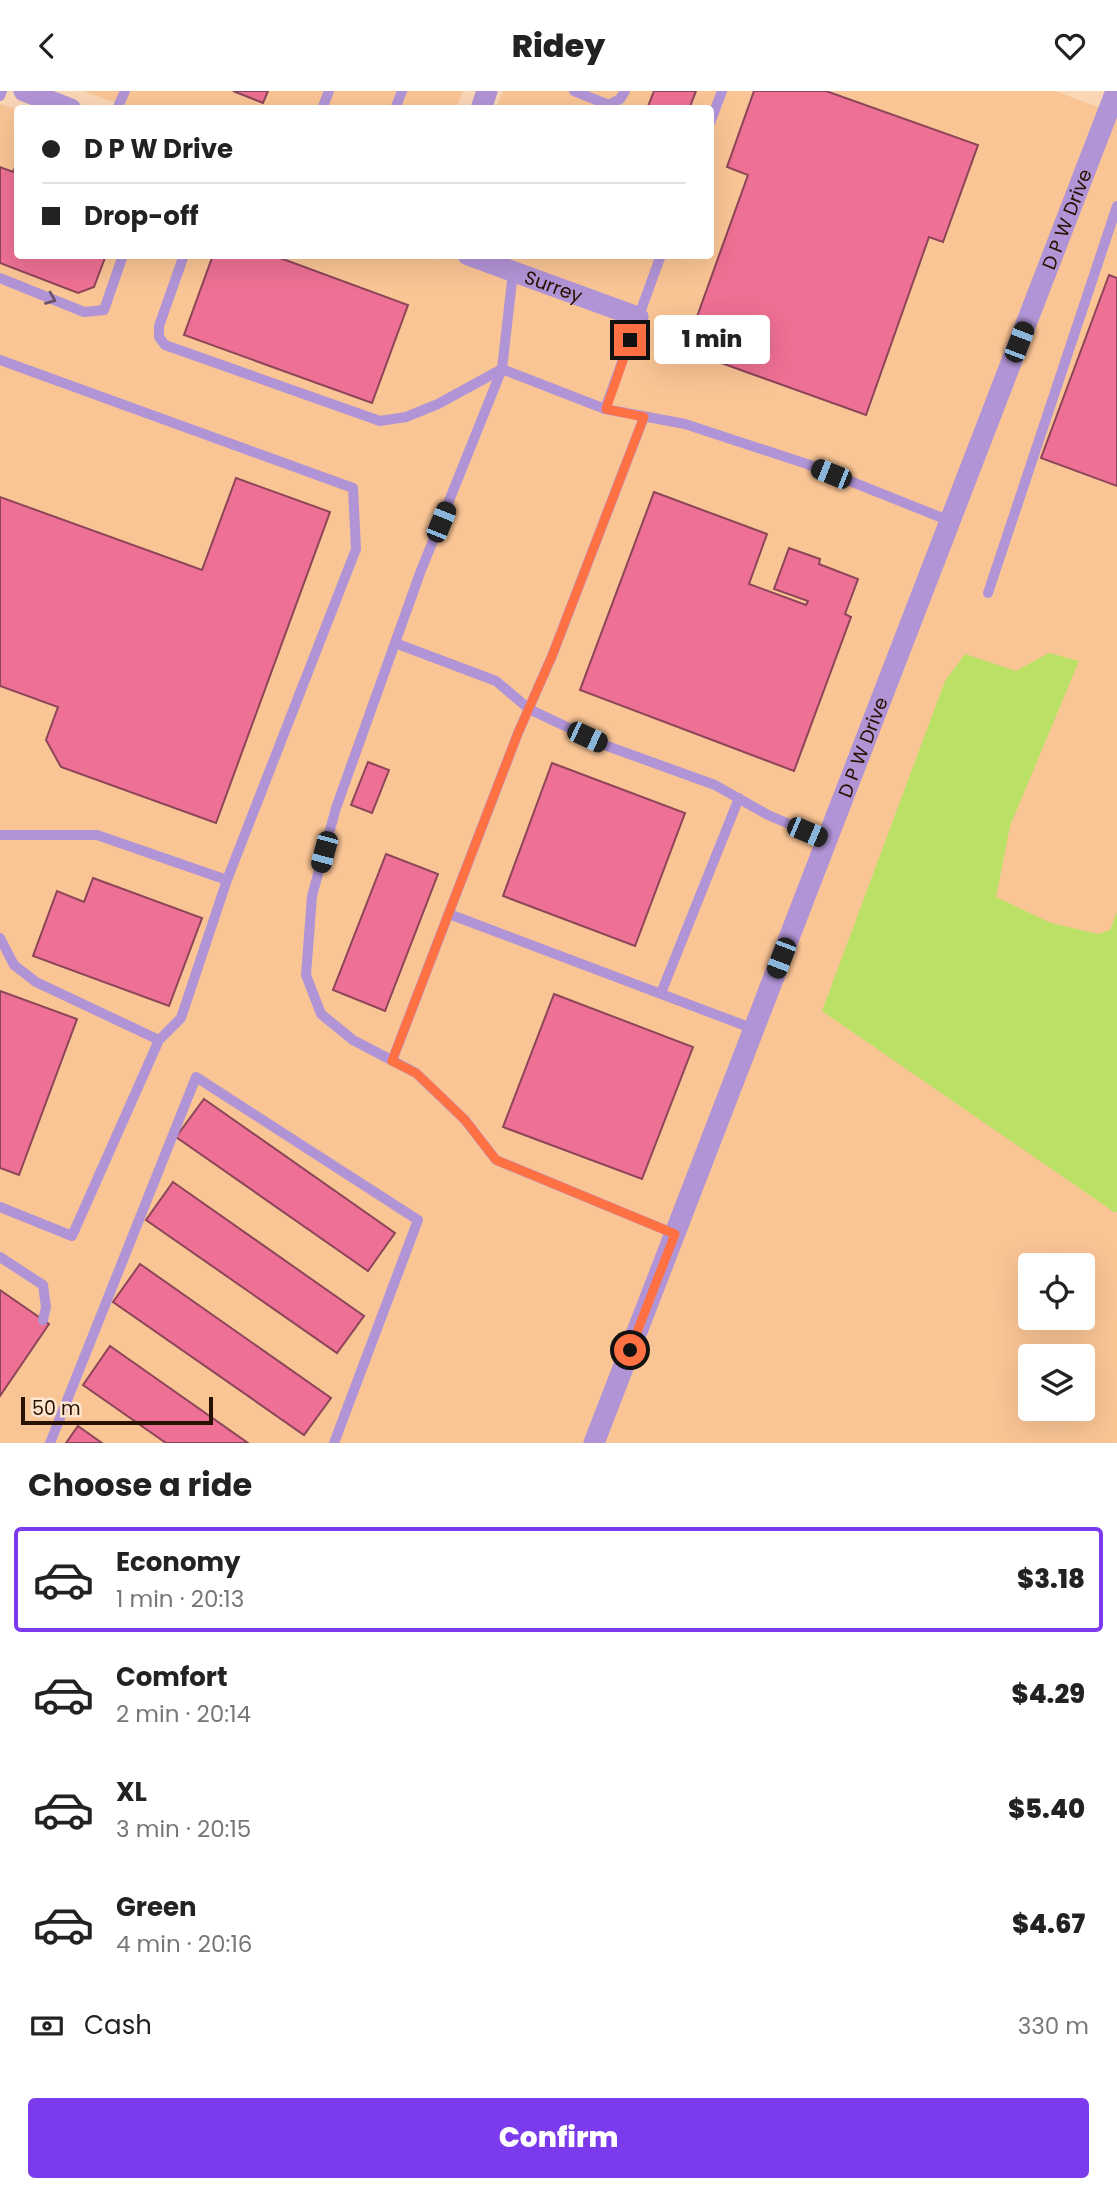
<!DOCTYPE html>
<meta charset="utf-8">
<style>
body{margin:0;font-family:Poppins,sans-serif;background:#f6f6f6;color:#222;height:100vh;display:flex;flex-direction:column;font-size:26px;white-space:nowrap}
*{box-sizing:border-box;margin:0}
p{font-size:23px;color:#767676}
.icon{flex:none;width:38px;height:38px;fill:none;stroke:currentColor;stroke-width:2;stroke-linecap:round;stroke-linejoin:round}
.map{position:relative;height:1352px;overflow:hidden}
.side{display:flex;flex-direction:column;background:#fff;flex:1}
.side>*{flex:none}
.banner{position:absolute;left:14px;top:14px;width:700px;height:154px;border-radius:7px;box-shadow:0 7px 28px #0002;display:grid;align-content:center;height:154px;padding:0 28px;background:#fff}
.controls{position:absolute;left:1018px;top:1162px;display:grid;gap:14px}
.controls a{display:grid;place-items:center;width:77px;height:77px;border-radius:7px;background:#fff;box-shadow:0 7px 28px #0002;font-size:35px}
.scale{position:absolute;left:21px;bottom:18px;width:192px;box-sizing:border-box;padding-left:7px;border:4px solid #271200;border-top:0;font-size:19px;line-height:24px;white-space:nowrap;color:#271200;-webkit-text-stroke:5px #fee5d0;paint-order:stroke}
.end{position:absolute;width:32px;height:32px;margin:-16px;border:9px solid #ff7043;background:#111;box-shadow:0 0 0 4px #111}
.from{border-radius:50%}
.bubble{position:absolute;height:49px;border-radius:7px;background:#fff;box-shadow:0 7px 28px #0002;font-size:23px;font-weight:800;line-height:49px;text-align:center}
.car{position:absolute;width:21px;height:42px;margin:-21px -10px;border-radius:9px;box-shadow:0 0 5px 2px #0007;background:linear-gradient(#222 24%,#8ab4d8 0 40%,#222 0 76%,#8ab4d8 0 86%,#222 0)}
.banner b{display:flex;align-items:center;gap:24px;height:66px;font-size:26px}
.banner b+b{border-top:2px solid #e0e0e0}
.banner i{width:18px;height:18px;background:#222}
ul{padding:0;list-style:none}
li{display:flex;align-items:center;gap:21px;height:105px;margin:0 14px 10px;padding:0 14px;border:4px solid transparent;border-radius:7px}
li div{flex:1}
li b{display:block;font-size:26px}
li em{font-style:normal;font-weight:800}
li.on{border-color:#7c3aed}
li>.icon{width:63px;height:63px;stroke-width:1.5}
h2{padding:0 28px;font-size:32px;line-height:84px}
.pay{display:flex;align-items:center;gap:18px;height:77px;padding:0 28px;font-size:26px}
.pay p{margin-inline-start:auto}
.button{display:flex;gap:14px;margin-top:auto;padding:14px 28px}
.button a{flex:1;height:80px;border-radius:7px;background:#7c3aed;color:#fff;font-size:28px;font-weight:800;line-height:80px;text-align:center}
header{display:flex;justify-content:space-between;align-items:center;height:91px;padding:0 28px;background:#fff;font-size:32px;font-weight:800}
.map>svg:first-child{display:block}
.built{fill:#fac595;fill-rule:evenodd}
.green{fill:#bae066}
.building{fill:#ee7094;stroke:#8c4559;stroke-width:2}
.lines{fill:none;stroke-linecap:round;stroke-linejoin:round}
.lane{stroke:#b194d6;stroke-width:10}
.street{stroke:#b194d6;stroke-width:21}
.oneway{stroke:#6c536b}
.route{stroke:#ff7043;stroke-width:9}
.labels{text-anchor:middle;stroke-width:5;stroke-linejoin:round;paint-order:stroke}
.street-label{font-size:19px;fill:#271200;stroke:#fee5d0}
</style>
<header><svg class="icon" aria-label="back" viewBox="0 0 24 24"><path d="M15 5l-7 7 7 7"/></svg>Ridey<svg class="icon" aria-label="heart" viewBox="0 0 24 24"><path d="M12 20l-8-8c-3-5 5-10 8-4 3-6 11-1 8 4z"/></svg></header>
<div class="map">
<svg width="1117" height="1352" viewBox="0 0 1117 1352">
<rect width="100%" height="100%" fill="#fad6b5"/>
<path class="built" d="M83,0H463L456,18L131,17Z
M503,0H1055L1117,23V1352H0V13L17,19L18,164H421L434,169L436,164H710V18L496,17ZM1031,1174H1083V1227H1031ZM1031,1265H1083V1318H1031Z"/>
<path class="green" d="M1049,562L1079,570L1010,735L996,806L1051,832L1098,843L1110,839L1117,821V1121H1114L822,920L945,590L965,563L1016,580Z"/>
<path class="building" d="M233,0H268L263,12Z
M654,0H696L689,18H647Z
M754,0H826L978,54L943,151L929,146L866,324L685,259L748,84L727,76Z
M18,70V164H106L94,196L78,202L0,172V76L13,81Z
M213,164H272L408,214L372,312L184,244Z
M1109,184L1117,187V395L1041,367Z
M236,387L330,421L216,732L61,676L46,649L58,616L0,595V406L202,479Z
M654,401L767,443L749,493L806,514L808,510L774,498L789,457L820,468L819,473L858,488L845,523L851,526L794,680L580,599Z
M368,671L389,679L372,722L351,714Z
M552,672L685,722L635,855L503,805Z
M386,763L438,783L385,920L333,899Z
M93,787L202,827L169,915L33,865L57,800L84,811Z
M0,900L77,928L19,1084L0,1077Z
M554,903L693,956L642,1088L503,1036Z
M204,1008L395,1142L368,1180L176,1046Z
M173,1091L364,1225L337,1262L146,1129Z
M140,1173L331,1307L304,1344L113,1211Z
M0,1199L49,1233L0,1305Z
M110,1255L248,1352H166L83,1294Z
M78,1335L102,1352H66Z"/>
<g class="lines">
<path class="lane" d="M574,0L609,14L620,8L625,0
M0,5L2,0
M117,18L125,0
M322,18L329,0
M395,18L402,0
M710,32L722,0
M184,164L159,235V246L165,254L380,330L406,326L438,313L502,278L605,318L685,333L807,373L950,430
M513,181L502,278L420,482L336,717L312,805L306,884L321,923L353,949L416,982L465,1029L496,1069L675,1143
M0,187L84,221L104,219L123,164
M0,269L353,397L356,458L227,789L97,744H0
M605,318L661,164
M988,502L1117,115
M395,552L496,590L529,618L607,655L715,694L768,724L827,749
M449,823L754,938
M0,847L14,874L36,891L159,949L72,1145L0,1116
M661,902L739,707
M159,949L181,927L227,789
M392,970L518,642L552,565L644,326
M0,1166L43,1194L46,1216L43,1229
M50,1352L196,986L418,1129L334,1352"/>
<g class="street">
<path d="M24,0L71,18"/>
<path d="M481,18L487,0"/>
<path id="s1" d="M468,164L638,226"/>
<path id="s2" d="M594,1352L1116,0"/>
</g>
</g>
<defs><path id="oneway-chevron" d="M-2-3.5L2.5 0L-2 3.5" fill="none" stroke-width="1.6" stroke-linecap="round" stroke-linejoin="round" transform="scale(1.75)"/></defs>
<use class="oneway" href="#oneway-chevron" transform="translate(51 208) rotate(22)"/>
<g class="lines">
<path class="route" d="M630,1259L675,1143L496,1069L465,1029L433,998L416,982L392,970L518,642L552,565L644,326L606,318L630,249"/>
</g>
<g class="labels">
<g class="street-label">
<text dy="7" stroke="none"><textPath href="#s2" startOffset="1312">D P W Drive</textPath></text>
<text dy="7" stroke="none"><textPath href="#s1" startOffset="91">Surrey</textPath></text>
<text dy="7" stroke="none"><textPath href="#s2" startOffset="746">D P W Drive</textPath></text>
</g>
</g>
</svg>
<div class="controls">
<a><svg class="icon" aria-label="locate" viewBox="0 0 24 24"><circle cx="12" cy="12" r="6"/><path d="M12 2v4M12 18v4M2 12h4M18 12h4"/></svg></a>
<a><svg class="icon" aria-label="layers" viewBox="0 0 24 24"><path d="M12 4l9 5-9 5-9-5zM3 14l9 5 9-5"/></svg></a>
</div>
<div class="scale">50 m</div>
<i class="end from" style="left:630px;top:1259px"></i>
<i class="end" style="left:630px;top:249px"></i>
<div class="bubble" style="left:654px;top:224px;width:116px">1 min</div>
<i class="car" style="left:1019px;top:251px;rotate:21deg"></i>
<i class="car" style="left:831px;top:383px;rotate:292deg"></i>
<i class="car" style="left:441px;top:431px;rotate:22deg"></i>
<i class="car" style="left:587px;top:646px;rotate:115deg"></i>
<i class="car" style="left:807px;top:741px;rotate:113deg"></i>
<i class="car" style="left:324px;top:761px;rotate:195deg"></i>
<i class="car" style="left:781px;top:867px;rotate:201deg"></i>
<div class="banner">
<b><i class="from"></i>D P W Drive</b>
<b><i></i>Drop-off</b>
</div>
</div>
<section class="side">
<h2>Choose a ride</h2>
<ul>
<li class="on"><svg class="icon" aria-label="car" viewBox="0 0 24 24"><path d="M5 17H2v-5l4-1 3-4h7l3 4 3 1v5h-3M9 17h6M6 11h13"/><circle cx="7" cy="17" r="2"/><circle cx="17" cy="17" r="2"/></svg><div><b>Economy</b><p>1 min · 20:13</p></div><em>$3.18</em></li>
<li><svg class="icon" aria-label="car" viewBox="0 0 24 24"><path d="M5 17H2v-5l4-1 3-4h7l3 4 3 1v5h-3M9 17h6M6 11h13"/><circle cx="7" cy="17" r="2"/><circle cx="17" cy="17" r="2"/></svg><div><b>Comfort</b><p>2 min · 20:14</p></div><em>$4.29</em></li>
<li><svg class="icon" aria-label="car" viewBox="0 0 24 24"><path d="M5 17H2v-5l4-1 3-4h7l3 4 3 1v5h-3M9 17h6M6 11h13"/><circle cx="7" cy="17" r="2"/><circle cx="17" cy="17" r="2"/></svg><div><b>XL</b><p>3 min · 20:15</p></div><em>$5.40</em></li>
<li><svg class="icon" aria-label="car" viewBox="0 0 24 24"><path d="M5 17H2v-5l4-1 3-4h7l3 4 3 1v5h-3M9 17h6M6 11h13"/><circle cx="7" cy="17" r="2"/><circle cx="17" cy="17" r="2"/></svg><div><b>Green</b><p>4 min · 20:16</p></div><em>$4.67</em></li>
</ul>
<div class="pay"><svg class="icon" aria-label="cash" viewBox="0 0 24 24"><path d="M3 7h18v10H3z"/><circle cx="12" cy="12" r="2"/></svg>Cash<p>330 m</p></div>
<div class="button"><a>Confirm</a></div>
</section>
